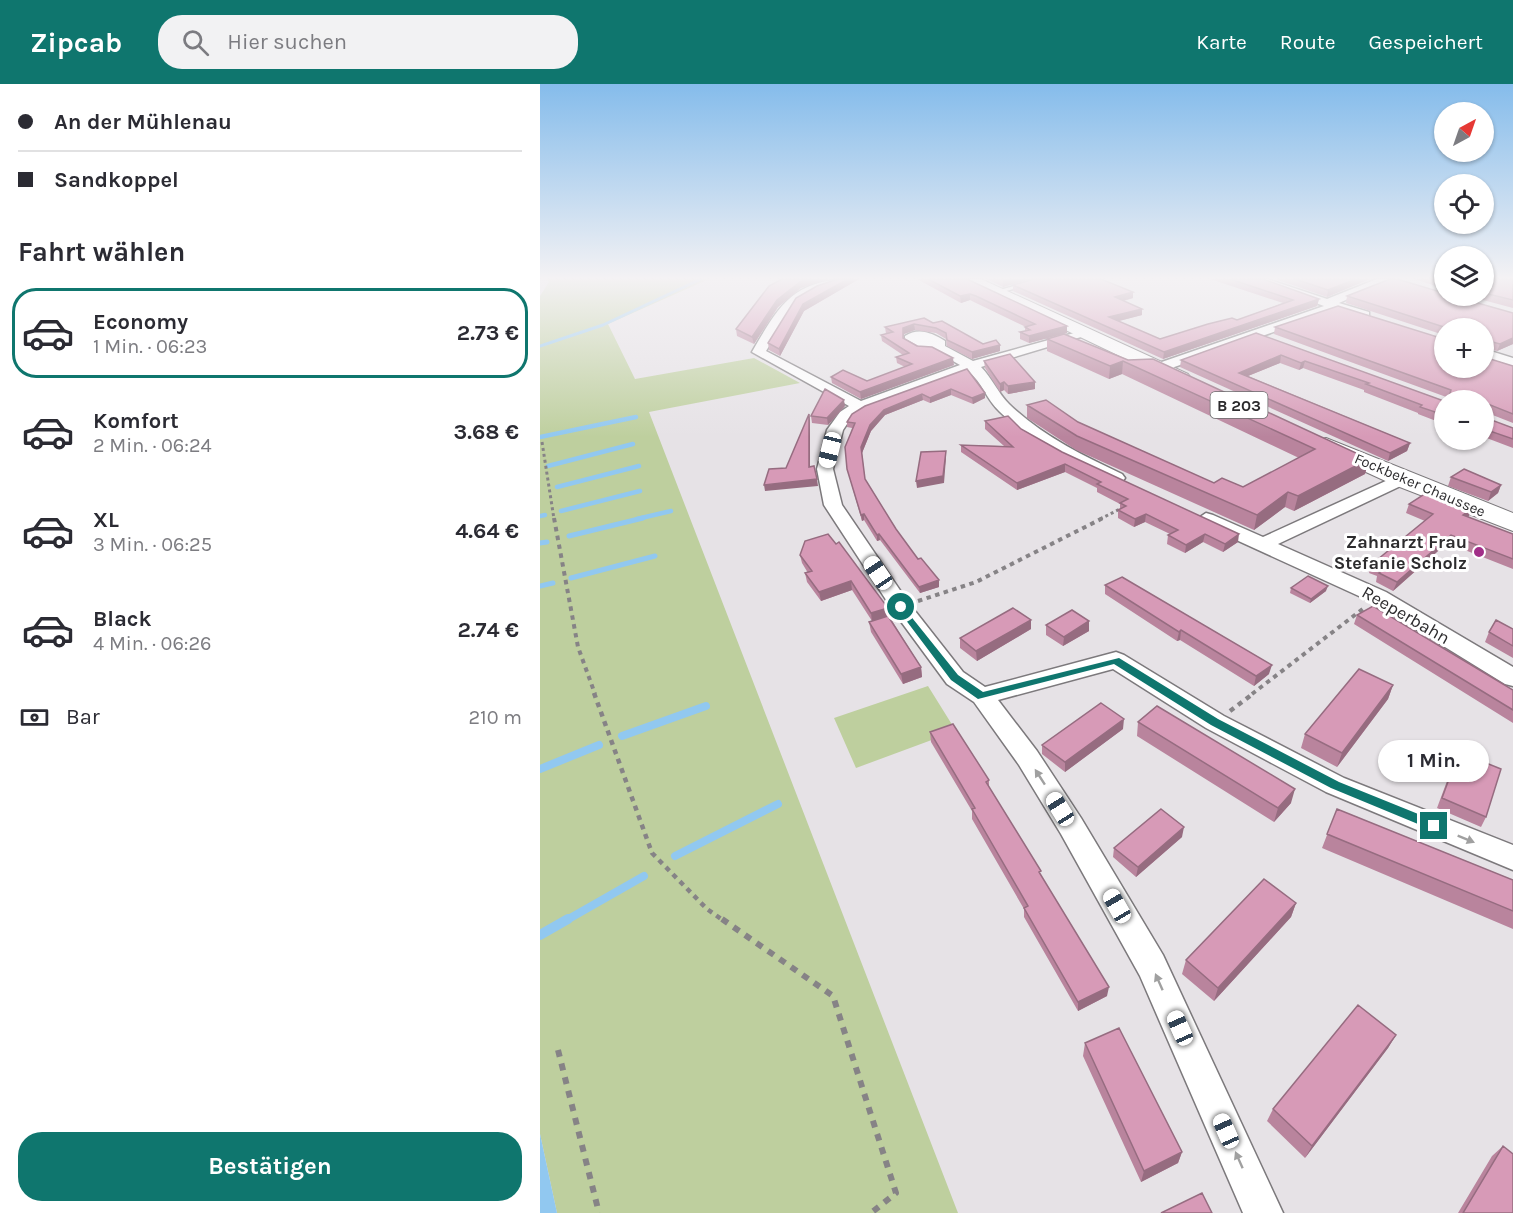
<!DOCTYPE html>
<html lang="de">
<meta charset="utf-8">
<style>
body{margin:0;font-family:Karla,sans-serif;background:#f2f2f3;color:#2b2b33;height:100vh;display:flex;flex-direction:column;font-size:22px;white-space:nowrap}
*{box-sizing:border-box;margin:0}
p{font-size:20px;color:#7c7c81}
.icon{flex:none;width:33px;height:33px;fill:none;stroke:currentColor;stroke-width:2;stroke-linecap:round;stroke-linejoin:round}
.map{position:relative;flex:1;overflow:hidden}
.panel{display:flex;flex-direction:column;background:#fff;width:540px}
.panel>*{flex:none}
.hud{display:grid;align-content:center;height:132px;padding:0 18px;background:#fff}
.needle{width:39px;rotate:40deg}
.controls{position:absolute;left:894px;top:18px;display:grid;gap:12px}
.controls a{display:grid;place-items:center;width:60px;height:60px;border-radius:50%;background:#fff;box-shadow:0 2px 4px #0004;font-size:30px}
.end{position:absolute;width:27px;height:27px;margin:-14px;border:8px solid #0f766e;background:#fff;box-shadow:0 0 0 3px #fff}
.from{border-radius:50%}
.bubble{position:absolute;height:42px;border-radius:21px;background:#fff;box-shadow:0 2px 4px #0004;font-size:20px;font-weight:700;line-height:42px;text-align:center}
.car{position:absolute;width:18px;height:36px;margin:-18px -9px;border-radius:8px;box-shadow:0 0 4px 2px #0007;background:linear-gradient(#fff 24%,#345 0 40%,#fff 0 76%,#345 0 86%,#fff 0)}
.hud b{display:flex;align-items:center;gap:21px;height:57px;font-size:22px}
.hud b+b{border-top:2px solid #e1e1e2}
.hud i{width:15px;height:15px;background:#2b2b33}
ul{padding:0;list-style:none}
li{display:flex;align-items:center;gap:18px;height:90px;margin:0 12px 9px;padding:0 6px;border:3px solid transparent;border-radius:24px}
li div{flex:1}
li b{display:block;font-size:22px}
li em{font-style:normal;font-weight:700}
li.active{border-color:#0f766e}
li>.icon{width:54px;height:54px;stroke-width:1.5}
h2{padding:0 18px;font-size:27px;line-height:72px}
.pay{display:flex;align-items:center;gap:15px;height:66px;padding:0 18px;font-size:22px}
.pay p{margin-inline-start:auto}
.primary-button{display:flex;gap:12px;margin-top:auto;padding:12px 18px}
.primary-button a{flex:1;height:69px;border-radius:24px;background:#0f766e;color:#fff;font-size:24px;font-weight:700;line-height:69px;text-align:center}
header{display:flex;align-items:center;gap:36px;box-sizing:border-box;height:84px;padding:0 30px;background:#0f766e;color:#fff}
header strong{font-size:28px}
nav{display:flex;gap:33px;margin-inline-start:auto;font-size:21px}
.search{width:420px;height:54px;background:#f2f2f3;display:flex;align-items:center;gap:15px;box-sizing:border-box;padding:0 21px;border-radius:24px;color:#7c7c81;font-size:22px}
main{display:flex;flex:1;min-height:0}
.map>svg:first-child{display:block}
.green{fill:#becf9e}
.water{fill:#91c8f0}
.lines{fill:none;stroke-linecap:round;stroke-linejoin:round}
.stream-far4{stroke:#91c8f0;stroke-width:3}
.stream-far3{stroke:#91c8f0;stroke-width:4.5}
.stream-far2{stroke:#91c8f0;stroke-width:5}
.stream-far1{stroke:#91c8f0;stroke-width:8}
.stream{stroke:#91c8f0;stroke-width:10}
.lane-casing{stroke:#7c797c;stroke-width:3}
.street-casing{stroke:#7c797c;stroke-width:3}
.primary-casing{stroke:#7c797c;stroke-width:2}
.path-far3{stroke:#868386;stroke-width:3;stroke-dasharray:3 3;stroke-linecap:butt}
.path-far2{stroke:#868386;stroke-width:4;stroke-dasharray:4.5 4.5;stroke-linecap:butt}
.path-far1{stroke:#868386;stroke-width:4.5;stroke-dasharray:5 5;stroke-linecap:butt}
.path{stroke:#868386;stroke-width:6;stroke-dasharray:7 7;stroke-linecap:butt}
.lane{fill:#fff;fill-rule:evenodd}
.street{fill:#fff;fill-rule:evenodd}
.primary{fill:#fff;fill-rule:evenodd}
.wall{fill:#b9849d}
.shaded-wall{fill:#966c80}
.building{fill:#d79ab7;stroke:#966c80;stroke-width:1.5}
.oneway{fill:#a0a0a0}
.route{fill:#0f766e}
.poi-dot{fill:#a22e88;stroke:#fff;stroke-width:2}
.labels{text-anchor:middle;stroke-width:6;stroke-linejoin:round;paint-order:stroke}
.far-street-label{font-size:15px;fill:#2c2b2d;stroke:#fff}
.shield{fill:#fff;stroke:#6b6b6c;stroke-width:1.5}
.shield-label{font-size:16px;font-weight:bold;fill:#2c2b2d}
.poi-label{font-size:18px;font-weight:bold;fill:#2c2b2d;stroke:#fff;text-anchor:end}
.street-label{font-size:18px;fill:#2c2b2d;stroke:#fff}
</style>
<header>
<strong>Zipcab</strong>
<div class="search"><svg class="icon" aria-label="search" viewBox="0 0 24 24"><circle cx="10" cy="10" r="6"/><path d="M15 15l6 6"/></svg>Hier suchen</div>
<nav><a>Karte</a><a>Route</a><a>Gespeichert</a></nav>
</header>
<main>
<section class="panel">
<div class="hud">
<b><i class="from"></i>An der Mühlenau</b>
<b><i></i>Sandkoppel</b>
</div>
<h2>Fahrt wählen</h2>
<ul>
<li class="active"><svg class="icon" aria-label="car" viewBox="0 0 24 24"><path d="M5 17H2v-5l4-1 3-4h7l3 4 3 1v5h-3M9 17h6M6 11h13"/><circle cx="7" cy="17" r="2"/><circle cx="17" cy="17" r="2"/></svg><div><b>Economy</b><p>1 Min. · 06:23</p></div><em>2.73 €</em></li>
<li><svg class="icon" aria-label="car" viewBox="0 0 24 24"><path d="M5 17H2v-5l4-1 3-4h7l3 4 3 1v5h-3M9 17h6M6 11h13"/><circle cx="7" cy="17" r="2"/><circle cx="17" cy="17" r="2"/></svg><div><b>Komfort</b><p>2 Min. · 06:24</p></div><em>3.68 €</em></li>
<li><svg class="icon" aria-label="car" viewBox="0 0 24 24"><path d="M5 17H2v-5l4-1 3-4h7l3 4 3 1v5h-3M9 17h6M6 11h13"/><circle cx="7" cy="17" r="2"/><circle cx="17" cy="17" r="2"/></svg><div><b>XL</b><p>3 Min. · 06:25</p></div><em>4.64 €</em></li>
<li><svg class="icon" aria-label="car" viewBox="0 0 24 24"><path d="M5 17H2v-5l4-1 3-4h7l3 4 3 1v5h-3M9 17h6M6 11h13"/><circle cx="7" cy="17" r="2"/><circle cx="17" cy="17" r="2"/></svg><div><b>Black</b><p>4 Min. · 06:26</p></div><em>2.74 €</em></li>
</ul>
<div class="pay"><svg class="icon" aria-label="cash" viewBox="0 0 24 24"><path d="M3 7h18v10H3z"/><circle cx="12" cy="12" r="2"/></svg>Bar<p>210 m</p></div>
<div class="primary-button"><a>Bestätigen</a></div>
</section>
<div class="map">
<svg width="973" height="1129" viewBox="0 0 973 1129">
<rect width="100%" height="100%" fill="#e6e2e6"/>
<path class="green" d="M6,195H169L68,240L95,295L214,274L260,299L109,328L418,1129H17L0,1050V212L9,198Z
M388,602L416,647L316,684L294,634Z"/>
<path class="water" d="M0,1050L17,1129H0Z"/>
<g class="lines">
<path class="stream-far4" d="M0,262L63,241L161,195"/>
<path class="stream-far3" d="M0,353L96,333
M8,382L93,360
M17,403L99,382
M21,427L100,407
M0,432L5,431
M97,435L131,427"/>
<path class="stream-far2" d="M29,452L103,434
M0,459L7,458
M31,494L115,472
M0,502L13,499"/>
<path class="stream-far1" d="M82,652L166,622
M0,685L59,661
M135,772L238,720
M25,837L104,792"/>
<path class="stream" d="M0,851L28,835"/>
<defs>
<path id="lane" d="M500,195H510L455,210L452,208Z"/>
<path id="street" d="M312,195L277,206L256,219L226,267L321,317L420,281L399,269L365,258V252C379,243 392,249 405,257V262L433,277L545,246L551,250L441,283C452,294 458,309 469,320C501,351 542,371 582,390L585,394L582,398C559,403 477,345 459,327C447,316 442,298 428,287L325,325L311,334L303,346L293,385L302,421L368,518L423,588L445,603L576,568L584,571L684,632L804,694L973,761V786L786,708L666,644L573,585L458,616L497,667L541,734L623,871L743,1129H703L600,892L521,750L479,681L434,618L407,600L354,528L284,421L277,385L287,346L300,328L309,322L212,268C239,221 254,195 312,195Z
M710,195H727L787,215L837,195H853L799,219L829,228V234L796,226L623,287H613V281L784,222Z
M944,265L973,274V282L944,273Z
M861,390L867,391L870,395L867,399L738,460L846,508L973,583V602L965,600L832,518L659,439L657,435L666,429L673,431L723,453Z"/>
<path id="primary" d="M419,195H441L648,290L651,294L648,298H634Z
M786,354L973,429V447L852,400L778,366L774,361L778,356Z"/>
</defs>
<use href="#lane" class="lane-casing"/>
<use href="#street" class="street-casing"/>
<use href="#primary" class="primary-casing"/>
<path class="path-far3" d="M2,358L14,435
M560,435L584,423"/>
<path class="path-far2" d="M14,434L38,563L55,610
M378,517L436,498L563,434
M712,610L824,524"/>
<path class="path-far1" d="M54,609L112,769L167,825L184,837
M690,627L714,609"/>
<path class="path" d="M182,835L293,912L356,1109L331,1129
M18,966L59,1129"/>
<use href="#lane" class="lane"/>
<use href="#street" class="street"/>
<use href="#primary" class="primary"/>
</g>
<path class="wall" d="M298,195H319L264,227L240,272L229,266L228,259Z
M377,195H427L527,242V249L489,259L480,255V248L485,247V243H486L436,219L430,216L421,219Z
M447,195H490L463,203Z
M670,195H723L779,215L777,222L623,275L473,207V201L593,208V214L584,217L602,225V231L578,237L620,255L697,236L743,219Z
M735,195H830L787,213Z
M875,195H904V205Z
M944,195H973V224L928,212H944Z
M261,204L238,223L214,260L197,252L196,245Z
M807,212L973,229V260L957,267L945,264L944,269V244H904V251L806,219Z
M384,234L393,239L443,260L460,261V267L432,275L407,262L406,255L396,249L375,246L364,250V254L414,281L321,315L292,299L291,293L327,297L365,283L357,279L356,273L363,271L342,257L341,251L346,250L345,243Z
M735,243L904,284L973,282V339L945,328L946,334L973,344V364L944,353V316L909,314L734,250Z
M716,249L904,317V340L878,330V329L824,308V306L763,284L759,286L740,279L708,292L870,359L867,367L848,377L640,283L641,276Z
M524,250L829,375L825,390L754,427L745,423L714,446L536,366L487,334V321L538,338L674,399L703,403L759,374L582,290L569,295L507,267V255Z
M444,277L495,298V305L468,310L464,306L460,308L445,284Z
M427,285L445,309V314L433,320L411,311L390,319L383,316L345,331L331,347L322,369L325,395L356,445L399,503L380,509L340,456L337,457L324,436L322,437L307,385L312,344L307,343V338Z
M305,322L288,341L272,339L271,332Z
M445,337L481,345L522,368L698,458L683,468L663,458L645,469L627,460L628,451L630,450L605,438L594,443L578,434V426L580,425V420L557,408V404L525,388L477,406L421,368V361L464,362L445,345Z
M911,393L961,401L958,409L948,417L908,402Z
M869,420L929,432L928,433L973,450V485L907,459L853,507L836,498L837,492L829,489L832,480L885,437L866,429Z
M265,457L348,524L349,532L381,583L382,593L363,600L331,548L329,538L332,537L312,506L281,517L267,498L265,489H268L262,479L260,471Z
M565,501L729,590L714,602L640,556L637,557L565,510Z
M751,504L786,507L770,519L750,509Z
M817,531L973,606V639L814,540Z
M506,541L549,547L523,562L506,551Z
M491,545L437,577L420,564V554Z
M973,545V574L945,558L949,548Z
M853,601L848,615L797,683L761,664L765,650Z
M598,638L751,719L734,738L597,652Z
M583,645L525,688L502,670V661Z
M390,648L449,696V703L501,792L567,912L538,927L484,833V825L432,735V727L391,658Z
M919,668L946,733L941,743L897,724L914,678Z
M797,725L973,796V845L782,764Z
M642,753L596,793L573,773L574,764Z
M756,819L751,833L674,917L642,890L646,876Z
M856,951L848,964L765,1074L727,1037L733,1025Z
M545,959L642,1068L638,1079L601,1098L543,972Z
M963,1062L973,1129H918L952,1072Z"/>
<path class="shaded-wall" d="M267,195H288L261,204L238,223L214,260L212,253L237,216L260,198Z
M308,195H319L264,227L240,272L239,265L263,220Z
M467,195H490L463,203V196Z
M816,195H830L787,213L788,206Z
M593,208V214L574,219L575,213Z
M430,210V216L421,219L420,212Z
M779,215L777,222L623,275L624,268Z
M602,225V231L568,240L569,233Z
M374,240L375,246L364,250V260L363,244Z
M527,242V249L489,259V252Z
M973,254V260L957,267L960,260Z
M460,261V267L432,275V268Z
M741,271L740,279L698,296L699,289Z
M413,274L414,281L321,315L320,308Z
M583,277L582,290L569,295L570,282Z
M765,277L763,284L759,286L761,279Z
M464,298V306L460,308V300Z
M495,298V305L468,310V302Z
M411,305V311L390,319V314Z
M445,309V314L433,320L432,314Z
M382,310L383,316L345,331L331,347L322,369L321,363L330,341L344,326Z
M304,316L305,322L288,341L287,334Z
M269,330L270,336V389L269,383Z
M870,359L867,367L848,377L850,369Z
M406,367V374L404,399L377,404L376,397Z
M829,375L825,390L754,427L758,412Z
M525,380V388L477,406V399Z
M277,395L278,402L225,407L224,401Z
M961,401L958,409L948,417L951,408Z
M748,408L745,423L714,446L717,431Z
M932,424L929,432L920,440L923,431Z
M324,430V436L322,437L321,431Z
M606,430L605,438L594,443L595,435Z
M339,450L340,456L337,457V451Z
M665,450L663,458L645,469L646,461Z
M699,450L698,458L683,468L685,460Z
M911,451L907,459L853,507L857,498Z
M399,496V503L380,509L379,503Z
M311,497L312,506L281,517L279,508Z
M788,502L786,507L770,519L771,515Z
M348,524L349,532L332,538L331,529Z
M491,536V545L437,577L436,567Z
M549,537V547L523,562L524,553Z
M641,546L640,556L637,557L639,548Z
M732,581L729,590L714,602L716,592Z
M381,583L382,593L363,600L361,590Z
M853,601L848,615L797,683L802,669Z
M584,635L583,645L525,688V678Z
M755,705L751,719L734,738L738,724Z
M644,743L642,753L596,793L598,783Z
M756,819L751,833L674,917L678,904Z
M569,903L567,912L538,927V918Z
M856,951L848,964L765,1074L772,1062Z
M642,1068L638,1079L601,1098L604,1087Z"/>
<path class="building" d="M242,195H267L260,198L237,216L212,253L196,245L229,202Z
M298,195H308L263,220L239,265L228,259L256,214L277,202Z
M388,195H427L527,242L489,252L480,248L490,246L485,243L495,240L436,212L430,210L420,212Z
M494,195H561L593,208L575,213L602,225L569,233L620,255L668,240L692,234L697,236L753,216L690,195H723L779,215L624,268L473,201Z
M755,195H816L788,206Z
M850,195H857L904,209V212H913L973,229V254L960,260L945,256V266L944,267V244H907L807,212Z
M944,195H973V216L944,209Z
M798,222L904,255V284H944V273L973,282V330L948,320L945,322L946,334L973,344V355L944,345V316H908L911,306L735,243Z
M384,234L393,239L402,237L443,260L456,256L460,261L432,268L407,256L406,249L396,244L374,240L363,244V254L377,262L392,263L413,274L320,308L291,293L303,286L327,297L372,280L356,273L369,269L341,251L353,248L345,243Z
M716,249L904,317V331L880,323L882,321L826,300L829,299L765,277L761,279L741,271L699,289L870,359L850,369L641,276Z
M524,250L588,276L613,275L829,375L758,412L748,408L717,431L537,352L487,321L506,316L538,338L674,399L682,394L703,403L775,365L583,277L570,282L507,255Z
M470,270L495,298L468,302L464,298L460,300L444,277Z
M427,285L445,309L432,314L411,305L390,314L382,310L344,326L330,341L321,363L325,395L356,445L378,475L381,474L399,496L379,503L339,450L337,451L324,430L321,431L307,385L305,363L315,339L307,338L312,330L325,322Z
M285,305L304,316L287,334L271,332Z
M269,330V383L274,382L277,395L224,401L229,385L246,384Z
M468,332L481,345L522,368L699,450L685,460L665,450L646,461L628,451L638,446L606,430L595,435L578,426L586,422L580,419L588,415L557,400L561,398L525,380L477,399L421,361L473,363L445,337Z
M406,367L403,392L376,397L381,368Z
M924,385L961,401L951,408L911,393Z
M889,407L932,424L923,431L973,450V475L911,451L857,498L839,489L844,485L832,480L893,430L869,420Z
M288,450L296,460L299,458L348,524L331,529L311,497L279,508L265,489L272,487L260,471L265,457Z
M768,492L788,502L771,515L751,504Z
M582,493L732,581L716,592L641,546L639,548L565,501Z
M833,522L973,606V626L817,531Z
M473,524L491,536L436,567L420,554Z
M532,526L549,537L524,553L506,541Z
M348,532L381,583L361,590L329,538Z
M956,536L973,545V562L949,548Z
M819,585L853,601L802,669L765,650Z
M561,619L584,635L525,678L502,661Z
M617,622L755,705L738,724L598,638Z
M413,640L449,696L446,698L501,787L499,788L569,903L538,918L484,824L488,822L432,725L435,724L390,648Z
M919,668L961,685L946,733L902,714Z
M621,725L644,743L598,783L574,764Z
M797,725L973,796V827L787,750Z
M724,795L756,819L678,904L646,876Z
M818,921L856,951L772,1062L733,1025Z
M579,944L642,1068L604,1087L545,959Z
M963,1062L973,1070V1129H923Z
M662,1109L672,1129H621Z"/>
<defs><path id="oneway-solid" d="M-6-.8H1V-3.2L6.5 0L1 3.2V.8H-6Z" transform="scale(1.5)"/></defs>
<g class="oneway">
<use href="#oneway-solid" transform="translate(500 693) rotate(-123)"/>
<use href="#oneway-solid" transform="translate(926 755) rotate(22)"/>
<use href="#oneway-solid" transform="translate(619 898) rotate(-114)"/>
<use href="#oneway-solid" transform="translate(699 1076) rotate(-114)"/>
</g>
<linearGradient id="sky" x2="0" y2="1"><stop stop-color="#85bceb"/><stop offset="0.55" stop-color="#f4f2f4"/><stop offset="1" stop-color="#f4f2f4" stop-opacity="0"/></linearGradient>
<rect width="973" height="353" fill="url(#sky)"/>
<path class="route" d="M361,520L418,591L443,608L579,574L678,635L799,698L898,738L900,742L894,747L890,745L791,704L671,641L574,580L438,615L411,596L356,523Z"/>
<circle class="poi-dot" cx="939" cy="468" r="6"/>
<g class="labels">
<g class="far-street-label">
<text transform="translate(880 401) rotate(23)" y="5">Fockbeker Chaussee</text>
</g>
<rect class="shield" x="670.5" y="308" width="57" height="26" rx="4.5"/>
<g class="shield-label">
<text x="699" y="327">B 203</text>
</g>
<g class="poi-label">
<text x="927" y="464">Zahnarzt Frau<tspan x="927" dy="21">Stefanie Scholz</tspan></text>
</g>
<g class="street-label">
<text transform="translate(866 531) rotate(30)" y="6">Reeperbahn</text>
</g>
</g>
</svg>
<div class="controls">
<a><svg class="needle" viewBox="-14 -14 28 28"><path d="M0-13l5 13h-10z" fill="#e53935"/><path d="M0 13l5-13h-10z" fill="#7c7c81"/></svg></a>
<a><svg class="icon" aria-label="locate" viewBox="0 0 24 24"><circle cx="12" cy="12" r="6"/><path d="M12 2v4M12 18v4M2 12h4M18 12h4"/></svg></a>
<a><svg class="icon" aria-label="layers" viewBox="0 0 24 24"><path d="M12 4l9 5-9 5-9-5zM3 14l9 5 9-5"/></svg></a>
<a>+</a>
<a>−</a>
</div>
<i class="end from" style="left:361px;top:523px"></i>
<i class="end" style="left:894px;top:742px"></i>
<div class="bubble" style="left:838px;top:656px;width:111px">1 Min.</div>
<i class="car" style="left:290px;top:366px;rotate:194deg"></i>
<i class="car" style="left:338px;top:489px;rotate:326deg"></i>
<i class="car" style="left:520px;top:725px;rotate:328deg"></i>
<i class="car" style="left:577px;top:822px;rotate:330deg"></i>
<i class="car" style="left:640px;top:944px;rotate:336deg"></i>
<i class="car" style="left:686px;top:1047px;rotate:336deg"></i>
</div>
</main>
